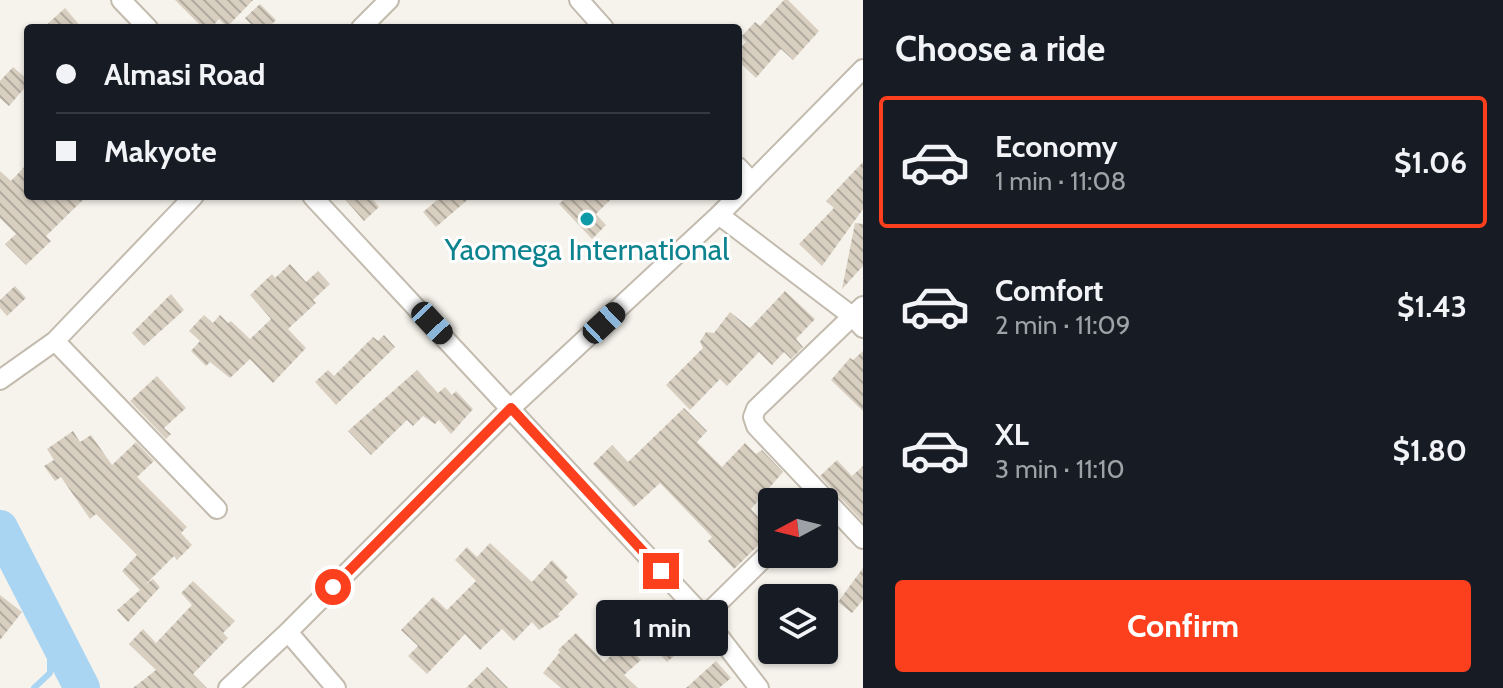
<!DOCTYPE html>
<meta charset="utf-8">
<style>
body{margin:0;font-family:Cabin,sans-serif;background:#20242c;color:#f1f3f6;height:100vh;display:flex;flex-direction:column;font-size:30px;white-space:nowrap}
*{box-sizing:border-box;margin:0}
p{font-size:26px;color:#9ea1a6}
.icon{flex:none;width:44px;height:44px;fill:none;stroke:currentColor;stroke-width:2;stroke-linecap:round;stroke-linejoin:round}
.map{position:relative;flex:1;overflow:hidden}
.sheet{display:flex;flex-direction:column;background:#171b24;width:640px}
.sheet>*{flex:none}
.guide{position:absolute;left:24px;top:24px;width:718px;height:176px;border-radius:8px;box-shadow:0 2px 6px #0004;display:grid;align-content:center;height:176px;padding:0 32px;background:#171b24}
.needle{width:52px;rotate:263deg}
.fabs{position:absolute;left:758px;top:488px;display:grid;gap:16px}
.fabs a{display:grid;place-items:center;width:80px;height:80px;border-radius:8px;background:#171b24;box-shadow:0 2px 6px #0004;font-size:40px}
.end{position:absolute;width:36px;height:36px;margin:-18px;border:10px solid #fc3f1d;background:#fff;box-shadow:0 0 0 4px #fff}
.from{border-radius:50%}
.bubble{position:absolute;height:56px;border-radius:8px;background:#171b24;box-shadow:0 2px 6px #0004;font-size:26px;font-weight:700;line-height:56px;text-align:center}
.car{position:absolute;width:24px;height:48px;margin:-24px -12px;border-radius:10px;box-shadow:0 0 6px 2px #0007;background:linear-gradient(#222 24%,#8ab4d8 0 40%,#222 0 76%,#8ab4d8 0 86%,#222 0)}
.guide b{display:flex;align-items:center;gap:28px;height:76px;font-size:30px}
.guide b+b{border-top:2px solid #363941}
.guide i{width:20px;height:20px;background:#f1f3f6}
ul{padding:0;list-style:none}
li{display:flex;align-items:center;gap:24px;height:132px;margin:0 16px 12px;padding:0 16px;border:4px solid transparent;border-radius:8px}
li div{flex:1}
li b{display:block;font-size:30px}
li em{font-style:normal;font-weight:700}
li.current{border-color:#fc3f1d}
li>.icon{width:72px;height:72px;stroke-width:1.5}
h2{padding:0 32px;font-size:36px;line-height:96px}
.primary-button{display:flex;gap:16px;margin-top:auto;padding:16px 32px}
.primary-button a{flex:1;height:92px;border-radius:8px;background:#fc3f1d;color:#fff;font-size:32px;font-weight:700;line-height:92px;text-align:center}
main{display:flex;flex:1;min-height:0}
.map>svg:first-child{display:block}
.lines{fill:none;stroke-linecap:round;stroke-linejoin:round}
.stream{stroke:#a9d4f2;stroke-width:6}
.river{stroke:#a9d4f2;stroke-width:36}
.building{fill:url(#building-back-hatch)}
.minor-casing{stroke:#c2bbae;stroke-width:22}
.minor{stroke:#fff;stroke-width:18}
.route{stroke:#fc3f1d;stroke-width:10}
.culture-dot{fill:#0f9aa8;stroke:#fff;stroke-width:3}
.labels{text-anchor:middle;stroke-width:6;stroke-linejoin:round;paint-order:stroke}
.culture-label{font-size:30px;fill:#0d838f;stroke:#fff}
</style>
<main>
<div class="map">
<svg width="863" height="688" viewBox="0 0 863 688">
<defs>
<pattern id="building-back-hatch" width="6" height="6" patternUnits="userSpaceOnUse" patternTransform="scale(2)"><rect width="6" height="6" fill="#d8cfc1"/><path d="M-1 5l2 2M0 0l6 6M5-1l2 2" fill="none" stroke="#b1aa9e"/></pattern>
</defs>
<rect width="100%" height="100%" fill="#f6f3ec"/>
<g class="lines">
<path class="stream" d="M34,688L50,673V657L56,634"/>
<path class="river" d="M0,528L82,688"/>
</g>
<path class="building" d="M175,0H253L227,27L219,19L211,28H203Z
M784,0H788L819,31L793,60L781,49L756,78L738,61V50L746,42L741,37L755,22L760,26Z
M260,4L276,20L268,28H255L245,18Z
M65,8L82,28H43Z
M13,67L28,80V84L9,106L0,98V81Z
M863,162V209L822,266L799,244L834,208L826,201Z
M28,163V196H87L46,236L51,241L26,265L5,244L16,234L0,218V171L11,181Z
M342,196H370L379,207L364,221Z
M442,196H472L436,227L423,212Z
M568,196H614L596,214L606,225L592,239L559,204Z
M855,223L863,224V266L842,289Z
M290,264L306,282L318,271L330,284L313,300L316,303L288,329L306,348L273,383L250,359L230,378L210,362L206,366L191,351L200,341L189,331L204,315L213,323L220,315L228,323L231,321L250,339L271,319L250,295L272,274L275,278Z
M15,286L26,298L7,316L0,308V300Z
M785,291L815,319L796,339L803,347L791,359L784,352L772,365L759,352L727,386L720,379L690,410L666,385L703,348L700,342L706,332L714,333L730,312L750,328Z
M171,294L184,310L144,346L132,333Z
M384,335L395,347L336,405L315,382L328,370L334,376L373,337L378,341Z
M863,351V411L831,380L850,358L853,360Z
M417,370L438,393L445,387L452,395L456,391L473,409L451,434L439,420L435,424L423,416L413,426L407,420L371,455L348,431Z
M157,376L186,408L164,428L171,434L166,439L130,401Z
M684,408L707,431L697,442L722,467L745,443L756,454L762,450L783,472L751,509L772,532L734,569L708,541L712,537L660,483L634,507L593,464L612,445L628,462Z
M73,431L80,442L91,435L112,465L136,442L154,461L137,477L187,527L181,533L192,545L177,560L174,556L145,585L153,579L160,587L128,622L117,610L140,590L122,571L137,555L96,514L90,519L61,477L55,481L44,466L54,460L47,449Z
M837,460L852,476L863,466V522L820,476Z
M490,543L532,582L552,560L568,577L565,580L578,594L558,614L560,616L539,630L532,622L514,641L502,629L480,650L465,634L427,674L408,656L418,646L401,630L433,597L447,610L476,581L455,560L467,547L477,557Z
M863,568V600L852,613L838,602Z
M193,581L235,621L223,633L228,638L193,674L207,688H133L156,670L129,644L143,629L156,643L192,605L181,593Z
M0,595L22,612L0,640Z
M669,623L688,644L667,662L648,642Z
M576,633L604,662L625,643L641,660L624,675L638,688H561L543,673L560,652L558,650Z
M716,661L731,678L719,688H686Z
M487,667L508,688H466Z"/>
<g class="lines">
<defs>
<path id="minor" d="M121,0L148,28
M579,0L604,28
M361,28L389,0
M738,167L752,182
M312,196L704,617L759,688
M719,215L852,316L863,328
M863,306L756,409L753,417L756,426L863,539
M55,341L217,509
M0,380L55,341L194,196
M704,617L772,550
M288,632L336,688
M228,688L288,632L511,408L719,215L863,69"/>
</defs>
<use href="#minor" class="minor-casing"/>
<use href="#minor" class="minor"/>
</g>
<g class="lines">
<path class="route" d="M333,587L511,408L661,571"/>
</g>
<circle class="culture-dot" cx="587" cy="219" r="8"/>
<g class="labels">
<g class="culture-label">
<text x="587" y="260">Yaomega International</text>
</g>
</g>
</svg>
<div class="fabs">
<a><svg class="needle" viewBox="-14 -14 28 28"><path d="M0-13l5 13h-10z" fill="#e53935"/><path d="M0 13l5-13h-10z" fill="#9ea1a6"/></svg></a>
<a><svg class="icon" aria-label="layers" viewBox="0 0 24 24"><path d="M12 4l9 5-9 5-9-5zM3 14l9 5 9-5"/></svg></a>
</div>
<i class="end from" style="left:333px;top:587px"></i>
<i class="end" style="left:661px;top:571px"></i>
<div class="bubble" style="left:596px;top:600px;width:132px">1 min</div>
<i class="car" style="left:432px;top:323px;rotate:137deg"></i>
<i class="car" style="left:604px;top:323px;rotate:47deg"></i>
<div class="guide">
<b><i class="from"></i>Almasi Road</b>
<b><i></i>Makyote</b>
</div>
</div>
<section class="sheet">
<h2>Choose a ride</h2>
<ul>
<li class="current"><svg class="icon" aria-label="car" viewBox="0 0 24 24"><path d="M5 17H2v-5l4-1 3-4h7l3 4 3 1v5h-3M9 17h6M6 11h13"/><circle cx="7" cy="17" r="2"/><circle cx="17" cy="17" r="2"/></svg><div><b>Economy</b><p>1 min · 11:08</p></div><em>$1.06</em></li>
<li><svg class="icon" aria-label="car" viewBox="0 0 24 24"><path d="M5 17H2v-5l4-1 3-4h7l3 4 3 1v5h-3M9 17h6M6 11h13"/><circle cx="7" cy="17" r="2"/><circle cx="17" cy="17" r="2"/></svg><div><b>Comfort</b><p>2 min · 11:09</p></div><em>$1.43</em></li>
<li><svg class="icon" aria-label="car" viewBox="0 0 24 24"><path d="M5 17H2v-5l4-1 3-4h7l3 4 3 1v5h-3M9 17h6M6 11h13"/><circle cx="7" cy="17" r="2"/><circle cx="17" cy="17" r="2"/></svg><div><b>XL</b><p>3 min · 11:10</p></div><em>$1.80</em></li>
</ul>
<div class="primary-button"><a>Confirm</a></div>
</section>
</main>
